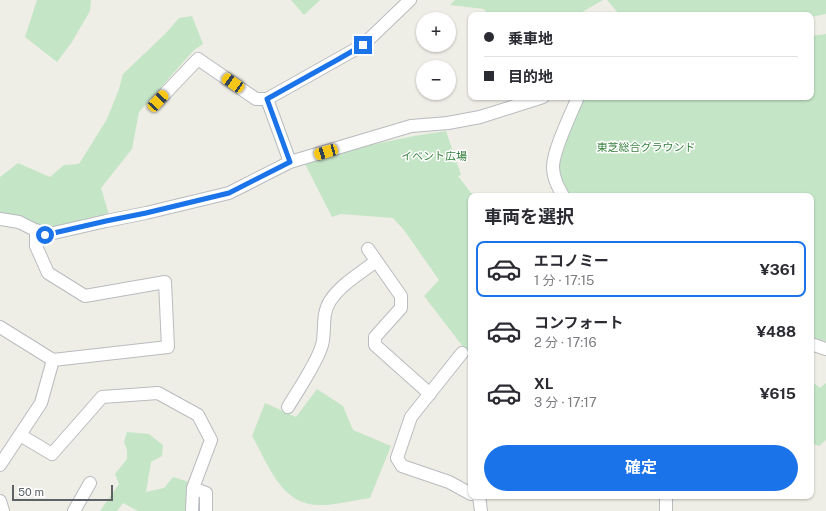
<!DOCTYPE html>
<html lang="ja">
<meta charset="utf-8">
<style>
body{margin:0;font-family:"Public Sans","Noto Sans JP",sans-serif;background:#f2f2f3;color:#2b2b33;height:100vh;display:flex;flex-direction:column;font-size:15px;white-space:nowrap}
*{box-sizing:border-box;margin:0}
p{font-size:13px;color:#7c7c81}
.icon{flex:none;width:22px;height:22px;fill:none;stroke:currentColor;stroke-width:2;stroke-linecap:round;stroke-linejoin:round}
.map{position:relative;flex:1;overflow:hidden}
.side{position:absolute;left:468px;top:193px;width:346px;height:306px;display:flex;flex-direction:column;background:#fff;border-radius:8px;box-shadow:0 1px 3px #0004}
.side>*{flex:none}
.hud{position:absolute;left:468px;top:12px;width:346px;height:88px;border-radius:8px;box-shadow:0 1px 3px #0004;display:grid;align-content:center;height:88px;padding:0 16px;background:#fff}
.fabs{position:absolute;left:416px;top:12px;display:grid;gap:8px}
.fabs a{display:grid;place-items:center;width:40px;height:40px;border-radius:50%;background:#fff;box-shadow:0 1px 3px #0004;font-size:20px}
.scale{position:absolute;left:12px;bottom:10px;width:101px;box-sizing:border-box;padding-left:4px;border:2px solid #5e6166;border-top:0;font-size:11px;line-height:14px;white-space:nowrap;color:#5e6166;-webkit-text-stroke:3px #fff;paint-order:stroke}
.end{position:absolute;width:18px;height:18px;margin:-9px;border:5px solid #1a73e8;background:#fff;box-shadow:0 0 0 2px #fff}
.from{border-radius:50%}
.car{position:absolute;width:12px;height:24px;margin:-12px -6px;border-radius:5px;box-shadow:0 0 3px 1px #0007;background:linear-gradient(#f5c518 24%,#345 0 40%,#f5c518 0 76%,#345 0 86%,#f5c518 0)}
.hud b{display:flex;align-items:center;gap:14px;height:38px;font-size:15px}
.hud b+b{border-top:1px solid #e1e1e2}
.hud i{width:10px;height:10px;background:#2b2b33}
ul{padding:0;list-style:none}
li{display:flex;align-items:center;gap:12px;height:56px;margin:0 8px 6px;padding:0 8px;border:2px solid transparent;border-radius:8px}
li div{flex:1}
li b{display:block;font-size:15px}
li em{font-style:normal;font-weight:700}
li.active{border-color:#1a73e8}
li>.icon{width:36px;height:36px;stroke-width:1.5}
h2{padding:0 16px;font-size:18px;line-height:48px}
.cta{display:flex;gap:8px;margin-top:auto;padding:8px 16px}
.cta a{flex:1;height:46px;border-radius:24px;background:#1a73e8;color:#fff;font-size:16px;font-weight:700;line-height:46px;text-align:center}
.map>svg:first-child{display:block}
.green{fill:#c4e5c6}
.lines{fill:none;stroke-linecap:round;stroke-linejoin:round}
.minor-casing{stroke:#b8bbbf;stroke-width:14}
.minor{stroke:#fff;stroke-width:12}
.route{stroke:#1a73e8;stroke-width:5}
.labels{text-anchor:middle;stroke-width:3;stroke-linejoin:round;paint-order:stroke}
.park-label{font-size:11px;fill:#398140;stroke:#fff}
</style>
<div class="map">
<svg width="826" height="511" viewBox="0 0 826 511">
<rect width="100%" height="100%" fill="#efeee6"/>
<path class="green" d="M37,0H91L90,11L72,42L57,62L25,37Z
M291,0H320L304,15Z
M455,0H603L582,12L583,15H488L484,9L450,5Z
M607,0H826V14L811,17V15H620Z
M192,16L203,44L194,50L139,112L132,149L101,188L109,215L50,230L20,218L0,215V177L18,163L50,177L64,165L79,164L107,119L119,89L123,74L166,33L179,18Z
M826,34V341L811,337V196H567L557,173L558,157L584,97H811V36Z
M446,131L461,175L458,176L471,193L482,196H471V354L467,352L424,296L439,280L404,230L393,218L341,214L332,217L305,164L361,147L414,136Z
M811,381L820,388L826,383V440L819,446L811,443Z
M317,389L343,406L353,430L391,446L370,498C355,500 332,506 318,505C280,504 268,463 252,436L265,403L296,417Z
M127,432L149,434L163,445L162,456L151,462L146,492L164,488L173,477L189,482L188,511H138L123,503L117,511H100L119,484L115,474L127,459V450L124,442Z"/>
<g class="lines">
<defs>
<path id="minor" d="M158,101L198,59L256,99H267
M290,162L267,99L363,45L410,0
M563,196C558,187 553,178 553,167C553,150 571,114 578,97
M0,219L19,222L45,235L106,221L146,213L229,193L290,162L411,126L448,123L480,117L543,97
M368,249L401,296V308L375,337V345L430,394
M0,327L53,360L168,347L165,282L85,296L48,273L36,246V230
M811,344L826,349
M462,353L411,417L397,458L402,466L449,482L471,494
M288,407C298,390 317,363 322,345C326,330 321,315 330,301C341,284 361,273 376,261
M20,435L52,454L102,397L158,393L198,415L211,440L193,488L206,493V511
M0,465L41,403L53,360
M479,496L481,511
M666,496V511
M0,501L3,511
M74,511L90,483
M192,511L193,488"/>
</defs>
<use href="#minor" class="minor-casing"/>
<use href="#minor" class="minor"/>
</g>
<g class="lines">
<path class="route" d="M45,235L106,221L146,213L229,193L290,162L267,99L337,60L363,45"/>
</g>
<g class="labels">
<g class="park-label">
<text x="646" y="151">東芝総合グラウンド</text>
<text x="434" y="160">イベント広場</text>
</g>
</g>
</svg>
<div class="fabs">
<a>+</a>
<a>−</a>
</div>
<div class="scale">50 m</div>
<i class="end from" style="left:45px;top:235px"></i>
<i class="end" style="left:363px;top:45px"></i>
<i class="car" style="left:233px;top:83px;rotate:304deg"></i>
<i class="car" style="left:158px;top:101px;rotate:43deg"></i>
<i class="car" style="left:326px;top:152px;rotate:254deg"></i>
<div class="hud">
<b><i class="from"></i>乗車地</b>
<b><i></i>目的地</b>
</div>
<section class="side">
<h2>車両を選択</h2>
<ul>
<li class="active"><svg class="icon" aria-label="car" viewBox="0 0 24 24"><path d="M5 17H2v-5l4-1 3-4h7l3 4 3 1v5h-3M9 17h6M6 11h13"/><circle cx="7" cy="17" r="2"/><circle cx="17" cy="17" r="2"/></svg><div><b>エコノミー</b><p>1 分 · 17:15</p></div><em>¥361</em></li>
<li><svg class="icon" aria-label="car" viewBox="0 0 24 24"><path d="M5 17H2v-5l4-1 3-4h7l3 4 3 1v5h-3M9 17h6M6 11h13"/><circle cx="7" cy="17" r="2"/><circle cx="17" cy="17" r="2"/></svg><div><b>コンフォート</b><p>2 分 · 17:16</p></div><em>¥488</em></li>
<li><svg class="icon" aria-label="car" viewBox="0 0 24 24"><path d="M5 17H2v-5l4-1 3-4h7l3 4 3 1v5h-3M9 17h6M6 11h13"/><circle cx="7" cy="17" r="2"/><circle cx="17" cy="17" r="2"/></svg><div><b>XL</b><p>3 分 · 17:17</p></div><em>¥615</em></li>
</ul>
<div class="cta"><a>確定</a></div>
</section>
</div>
